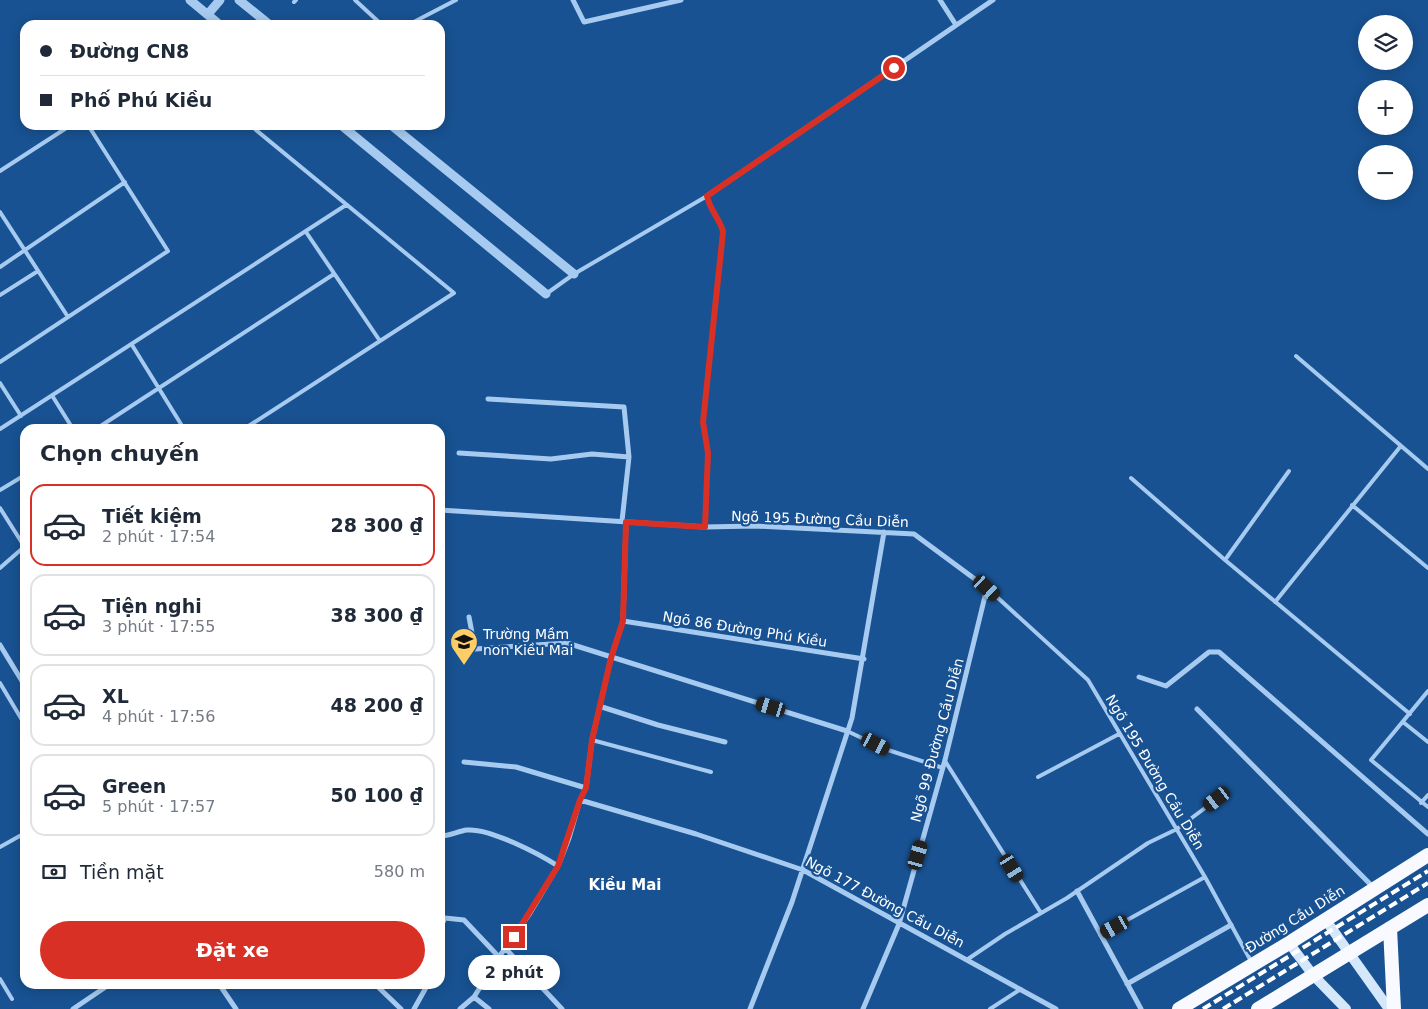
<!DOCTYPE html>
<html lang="vi">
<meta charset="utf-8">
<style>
body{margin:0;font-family:"DejaVu Sans",sans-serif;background:#f6f6f7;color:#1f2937;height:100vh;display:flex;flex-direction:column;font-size:19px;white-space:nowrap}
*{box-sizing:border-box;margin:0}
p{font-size:16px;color:#747a83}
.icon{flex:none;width:28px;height:28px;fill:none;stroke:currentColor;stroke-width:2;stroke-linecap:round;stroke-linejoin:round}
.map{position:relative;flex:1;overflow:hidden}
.details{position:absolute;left:20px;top:424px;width:425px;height:565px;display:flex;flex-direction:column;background:#fff;border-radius:15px;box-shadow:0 2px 12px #0003}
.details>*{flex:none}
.top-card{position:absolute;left:20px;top:20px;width:425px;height:110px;border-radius:15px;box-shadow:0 2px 12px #0003;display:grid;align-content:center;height:110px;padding:0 20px;background:#fff}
.fabs{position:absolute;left:1358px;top:15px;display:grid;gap:10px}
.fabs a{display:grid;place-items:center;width:55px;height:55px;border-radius:50%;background:#fff;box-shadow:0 2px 12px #0003;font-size:25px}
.end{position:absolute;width:22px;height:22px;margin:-11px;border:6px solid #d93025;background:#fff;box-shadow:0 0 0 2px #fff}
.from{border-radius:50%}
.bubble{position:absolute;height:35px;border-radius:18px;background:#fff;box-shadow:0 2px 12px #0003;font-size:16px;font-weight:700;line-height:35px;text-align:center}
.car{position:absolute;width:15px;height:30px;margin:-15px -8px;border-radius:6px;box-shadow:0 0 4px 1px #0007;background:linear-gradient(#222 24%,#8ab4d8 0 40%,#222 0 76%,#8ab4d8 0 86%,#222 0)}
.top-card b{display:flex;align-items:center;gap:18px;height:48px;font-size:19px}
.top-card b+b{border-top:1px solid #e0e1e3}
.top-card i{width:12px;height:12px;background:#1f2937}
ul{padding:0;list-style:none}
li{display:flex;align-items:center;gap:15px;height:82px;margin:0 10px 8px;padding:0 10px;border:2px solid #e0e1e3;border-radius:15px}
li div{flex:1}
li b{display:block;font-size:19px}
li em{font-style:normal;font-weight:700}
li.active{border-color:#d93025}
li>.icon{width:45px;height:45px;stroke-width:1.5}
h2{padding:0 20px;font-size:22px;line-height:60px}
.pay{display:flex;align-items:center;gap:12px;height:55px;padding:0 20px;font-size:19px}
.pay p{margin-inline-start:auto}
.button{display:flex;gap:10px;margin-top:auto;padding:10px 20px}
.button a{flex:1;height:58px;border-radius:30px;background:#d93025;color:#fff;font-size:20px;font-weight:700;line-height:58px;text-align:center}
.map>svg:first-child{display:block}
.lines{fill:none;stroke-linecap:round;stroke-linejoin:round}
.service{stroke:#a7cbf0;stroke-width:4}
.minor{stroke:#a7cbf0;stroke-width:5}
.tertiary{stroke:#a7cbf0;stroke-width:9}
.secondary{stroke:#d5e7fb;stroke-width:10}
.trunk{stroke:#f8faff;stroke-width:14}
.rail{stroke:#fff;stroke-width:4;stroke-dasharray:9 4;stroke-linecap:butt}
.route{stroke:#d93025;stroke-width:6}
.labels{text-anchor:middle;stroke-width:4.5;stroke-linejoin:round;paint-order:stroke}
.street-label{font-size:14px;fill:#fff;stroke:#185292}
.poi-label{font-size:14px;fill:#fff;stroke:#185292;text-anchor:start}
.neighbourhood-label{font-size:15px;font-weight:bold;fill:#fff;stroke:#185292}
</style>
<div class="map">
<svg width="1428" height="1009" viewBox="0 0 1428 1009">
<rect width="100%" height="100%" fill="#185292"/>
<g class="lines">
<path class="service" d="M355,0L382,25
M294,2L296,0
M408,25L456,0
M0,171L71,125
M0,212L68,317
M306,232L380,341
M0,267L125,182
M546,294L574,274L707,196C711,211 722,222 723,232L703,422L708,453L705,527
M0,295L38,271
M132,345L184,429
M1296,356L1428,469
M0,362L168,251L88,125
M0,383L21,416
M53,397L73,429
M0,429L346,205
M96,429L334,274
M244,429L454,293L250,125
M1131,478L1225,560L1410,714
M0,490L25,475
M1352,505L1428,568
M0,508L24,546
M1225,560L1289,471
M0,568L24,547
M987,588L1088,680L1205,877L1252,963
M1275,602L1400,447
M0,683L25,725
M1428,691L1371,760L1428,807
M1403,722L1428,742
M847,731L885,749L943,768
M592,740L711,772
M945,761L1041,913
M1038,777L1119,734
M1421,803L1428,795
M0,847L25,833
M1100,935L1205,877
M968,959L1005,934L1067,898L1148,843L1177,829L1217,799
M0,979L12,999
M990,1009L1021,989"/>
<path class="minor" d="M573,0L584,22L681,0
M940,0L956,25
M707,196L993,0
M488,399L624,407L629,457L622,521
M459,453L551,459L592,454L629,457
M440,510L705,527L755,526L914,534L987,588L945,760L899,924L863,1009
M469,617L475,649L567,643L847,731
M623,621L864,659
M0,645L25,686
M1139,677L1166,686L1209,652H1219L1428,834
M602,707L658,725L725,742
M1197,709L1374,888
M464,762L516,767L586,788
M580,800L696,834L803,870L1056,1009
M440,836C450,836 458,831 467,830C490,828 539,854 558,866
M1077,891L1141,1009
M440,928L445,918L464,920L499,957
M506,949L562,1009
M219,984L236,1009
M375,984L401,1009
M1127,984L1231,925
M474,997L489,1009
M73,1009L110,984
M414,1009L428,984
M460,1009L474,997L499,957L530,913L558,866L569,838L580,800L586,788L592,740L611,658L623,621L626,522
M750,1009L792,902L852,718L884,532"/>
<path class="tertiary" d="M190,0L220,25
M239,0L270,25
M208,14L220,0
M341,125L546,294
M391,125L574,274"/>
<path class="secondary" d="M1325,919L1389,1009
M1289,943L1313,975L1346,1009"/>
<path class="trunk" d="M1390,928L1394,1009
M1179,1009L1289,943L1428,855
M1258,1009L1428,905"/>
<path class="rail" d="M1203,1009L1428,871
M1223,1009L1428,883"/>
</g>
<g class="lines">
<path class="route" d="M514,937L558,866L580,800L586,788L592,740L611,658L623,621L626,522L705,527L708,453L703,422L723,232C722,222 710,211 707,196L894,68"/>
</g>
<defs>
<symbol id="school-pin" viewBox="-11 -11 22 30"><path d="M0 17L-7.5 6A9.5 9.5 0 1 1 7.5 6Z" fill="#ffcd66" stroke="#185292"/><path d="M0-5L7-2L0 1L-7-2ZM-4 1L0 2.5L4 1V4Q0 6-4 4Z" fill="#111"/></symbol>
</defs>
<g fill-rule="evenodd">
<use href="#school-pin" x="448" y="626" width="32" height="43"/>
</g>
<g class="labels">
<g class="street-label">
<text transform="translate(820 519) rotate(2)" y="5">Ngõ 195 Đường Cầu Diễn</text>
<text transform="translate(745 629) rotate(9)" y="5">Ngõ 86 Đường Phú Kiều</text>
<text transform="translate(937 740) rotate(-75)" y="5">Ngõ 99 Đường Cầu Diễn</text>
<text transform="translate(1155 772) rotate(59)" y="5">Ngõ 195 Đường Cầu Diễn</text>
<text transform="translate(885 902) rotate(28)" y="5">Ngõ 177 Đường Cầu Diễn</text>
<text transform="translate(1295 919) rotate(-32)" y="5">Đường Cầu Diễn</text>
</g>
<g class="poi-label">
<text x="483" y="639">Trường Mầm<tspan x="483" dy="16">non Kiều Mai</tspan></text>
</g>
<g class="neighbourhood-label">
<text x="625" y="890">Kiều Mai</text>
</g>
</g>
</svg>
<div class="fabs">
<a><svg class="icon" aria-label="layers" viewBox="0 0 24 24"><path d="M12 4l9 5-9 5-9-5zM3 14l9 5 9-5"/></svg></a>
<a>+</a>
<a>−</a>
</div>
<i class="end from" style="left:894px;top:68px"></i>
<i class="end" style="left:514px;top:937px"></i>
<div class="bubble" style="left:468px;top:955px;width:92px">2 phút</div>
<i class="car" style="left:987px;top:588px;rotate:132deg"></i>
<i class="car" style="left:771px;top:707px;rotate:287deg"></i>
<i class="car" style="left:876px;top:744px;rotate:117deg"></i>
<i class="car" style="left:1217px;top:799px;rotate:232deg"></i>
<i class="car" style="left:918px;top:855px;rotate:16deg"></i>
<i class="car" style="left:1012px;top:868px;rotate:148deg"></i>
<i class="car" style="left:1115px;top:927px;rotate:241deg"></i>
<div class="top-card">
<b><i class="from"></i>Đường CN8</b>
<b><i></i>Phố Phú Kiều</b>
</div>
<section class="details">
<h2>Chọn chuyến</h2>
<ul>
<li class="active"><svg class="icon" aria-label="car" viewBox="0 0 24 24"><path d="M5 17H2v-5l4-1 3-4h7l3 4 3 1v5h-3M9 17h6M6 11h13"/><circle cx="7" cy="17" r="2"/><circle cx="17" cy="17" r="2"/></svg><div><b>Tiết kiệm</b><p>2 phút · 17:54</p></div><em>28 300 ₫</em></li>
<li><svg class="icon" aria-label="car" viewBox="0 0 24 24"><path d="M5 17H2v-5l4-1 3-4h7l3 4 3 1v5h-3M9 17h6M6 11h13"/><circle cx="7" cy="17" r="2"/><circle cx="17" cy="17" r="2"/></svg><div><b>Tiện nghi</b><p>3 phút · 17:55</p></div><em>38 300 ₫</em></li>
<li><svg class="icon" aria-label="car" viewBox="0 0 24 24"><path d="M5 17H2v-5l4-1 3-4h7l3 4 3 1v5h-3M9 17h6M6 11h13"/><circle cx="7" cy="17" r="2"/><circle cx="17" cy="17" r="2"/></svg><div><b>XL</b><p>4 phút · 17:56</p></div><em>48 200 ₫</em></li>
<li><svg class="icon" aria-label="car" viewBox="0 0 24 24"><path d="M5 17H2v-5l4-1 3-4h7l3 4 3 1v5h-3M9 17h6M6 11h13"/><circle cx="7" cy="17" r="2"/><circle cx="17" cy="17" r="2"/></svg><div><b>Green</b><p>5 phút · 17:57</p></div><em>50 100 ₫</em></li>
</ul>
<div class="pay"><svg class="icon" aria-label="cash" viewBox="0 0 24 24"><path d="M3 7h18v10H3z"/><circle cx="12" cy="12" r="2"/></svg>Tiền mặt<p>580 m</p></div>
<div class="button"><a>Đặt xe</a></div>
</section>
</div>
